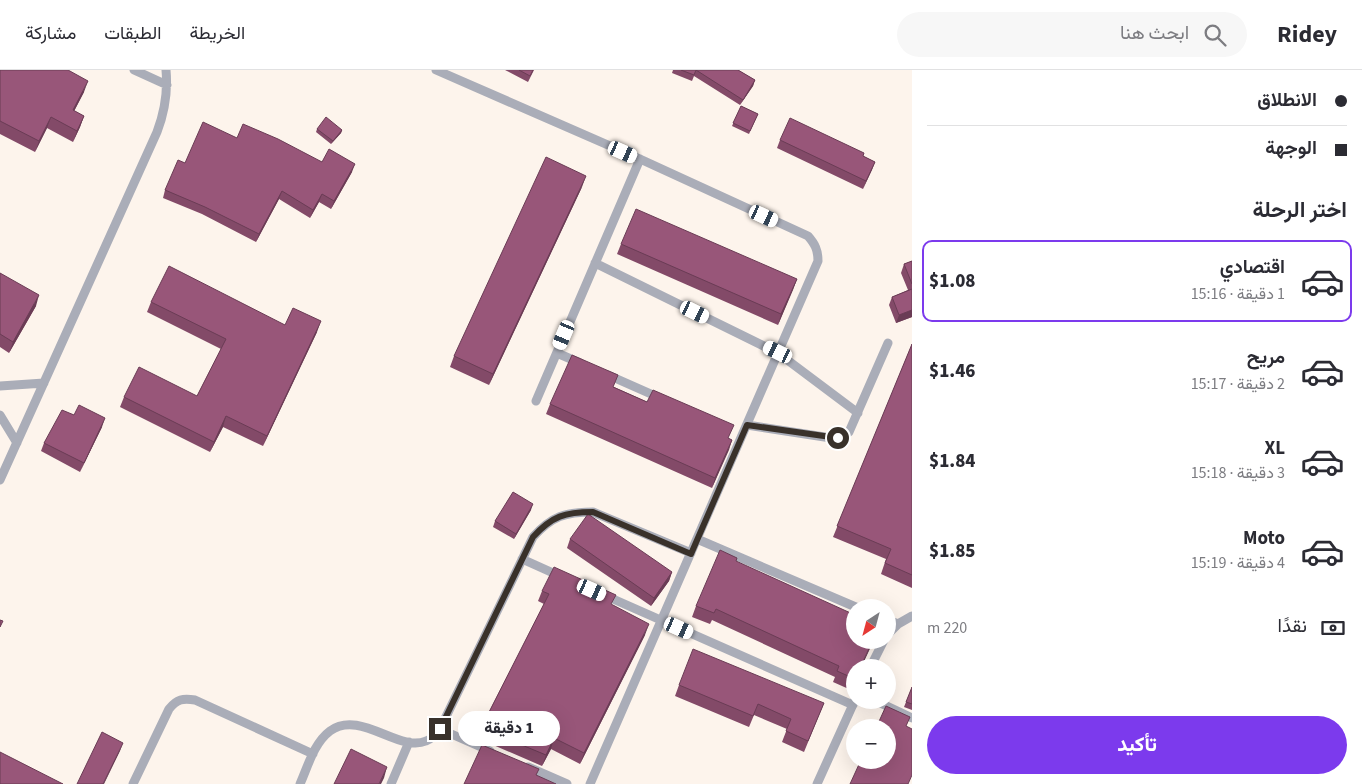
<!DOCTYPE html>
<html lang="ar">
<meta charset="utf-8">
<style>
body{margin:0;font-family:"Source Sans 3",Vazirmatn,sans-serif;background:#f7f7f7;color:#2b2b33;direction:rtl;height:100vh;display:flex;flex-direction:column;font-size:19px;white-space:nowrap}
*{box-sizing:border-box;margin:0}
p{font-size:16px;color:#7c7c81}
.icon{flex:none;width:28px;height:28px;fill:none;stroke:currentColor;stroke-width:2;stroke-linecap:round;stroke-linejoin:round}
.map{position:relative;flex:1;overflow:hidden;direction:ltr}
.panel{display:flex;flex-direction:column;background:#fff;width:450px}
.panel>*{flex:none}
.top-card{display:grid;align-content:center;height:110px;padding:0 15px;background:#fff}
.needle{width:32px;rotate:216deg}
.buttons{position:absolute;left:846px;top:529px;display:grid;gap:10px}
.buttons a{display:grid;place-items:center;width:50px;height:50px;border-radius:50%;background:#fff;box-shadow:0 5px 20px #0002;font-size:25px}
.end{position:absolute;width:22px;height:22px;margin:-11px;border:6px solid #39312a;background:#fff;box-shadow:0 0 0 2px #fff}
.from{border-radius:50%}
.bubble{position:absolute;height:35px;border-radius:18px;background:#fff;box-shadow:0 5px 20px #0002;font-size:16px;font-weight:800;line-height:35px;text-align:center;direction:rtl}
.car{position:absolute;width:15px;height:30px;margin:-15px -8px;border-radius:6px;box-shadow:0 0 4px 1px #0007;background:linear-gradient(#fff 24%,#345 0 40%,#fff 0 76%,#345 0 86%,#fff 0)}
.top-card b{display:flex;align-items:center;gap:18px;height:48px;font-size:19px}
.top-card b+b{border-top:1px solid #e1e1e2}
.top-card i{width:12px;height:12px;background:#2b2b33}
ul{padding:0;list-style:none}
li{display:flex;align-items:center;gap:15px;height:82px;margin:0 10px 8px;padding:0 5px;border:2px solid transparent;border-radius:10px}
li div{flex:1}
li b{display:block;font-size:19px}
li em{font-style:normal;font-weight:800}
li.active{border-color:#7c3aed}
li>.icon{width:45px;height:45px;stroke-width:1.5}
h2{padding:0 15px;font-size:22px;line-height:60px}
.pay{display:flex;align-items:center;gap:12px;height:55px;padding:0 15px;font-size:19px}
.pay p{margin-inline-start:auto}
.primary-button{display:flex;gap:10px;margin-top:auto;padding:10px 15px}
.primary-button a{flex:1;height:58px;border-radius:30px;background:#7c3aed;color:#fff;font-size:20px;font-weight:800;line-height:58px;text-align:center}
header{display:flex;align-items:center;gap:30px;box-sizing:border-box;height:70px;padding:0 25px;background:#fff;border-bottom:1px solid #e1e1e2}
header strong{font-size:24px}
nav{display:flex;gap:28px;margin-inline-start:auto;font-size:18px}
.search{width:350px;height:45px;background:#f7f7f7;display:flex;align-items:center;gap:12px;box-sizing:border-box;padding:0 18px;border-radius:28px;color:#7c7c81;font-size:19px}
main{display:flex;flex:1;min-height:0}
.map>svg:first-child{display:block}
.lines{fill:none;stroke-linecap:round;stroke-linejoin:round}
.lane{stroke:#aaadb8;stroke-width:9}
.wall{fill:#834a68}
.shaded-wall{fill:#6a3c55}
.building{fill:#985679;stroke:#6a3c55}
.route{stroke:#39312a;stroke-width:6}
</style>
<header>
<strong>Ridey</strong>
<div class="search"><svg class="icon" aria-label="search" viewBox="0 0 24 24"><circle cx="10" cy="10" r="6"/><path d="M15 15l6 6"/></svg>ابحث هنا</div>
<nav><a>الخريطة</a><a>الطبقات</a><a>مشاركة</a></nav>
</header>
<main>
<section class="panel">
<div class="top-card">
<b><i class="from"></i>الانطلاق</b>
<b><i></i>الوجهة</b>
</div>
<h2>اختر الرحلة</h2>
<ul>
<li class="active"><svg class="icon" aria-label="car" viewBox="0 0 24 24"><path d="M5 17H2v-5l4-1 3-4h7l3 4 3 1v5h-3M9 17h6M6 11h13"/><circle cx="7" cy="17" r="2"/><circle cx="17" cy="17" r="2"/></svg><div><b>اقتصادي</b><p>1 دقيقة · 15:16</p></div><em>$1.08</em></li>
<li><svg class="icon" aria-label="car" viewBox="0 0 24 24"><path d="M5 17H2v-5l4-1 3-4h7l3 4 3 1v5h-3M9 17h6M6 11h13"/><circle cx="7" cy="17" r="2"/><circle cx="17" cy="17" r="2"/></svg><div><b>مريح</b><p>2 دقيقة · 15:17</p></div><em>$1.46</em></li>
<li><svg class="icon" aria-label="car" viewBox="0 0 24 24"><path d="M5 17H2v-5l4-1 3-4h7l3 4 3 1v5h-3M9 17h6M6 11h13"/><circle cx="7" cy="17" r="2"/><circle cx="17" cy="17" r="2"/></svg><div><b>XL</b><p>3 دقيقة · 15:18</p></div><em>$1.84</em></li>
<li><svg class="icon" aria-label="car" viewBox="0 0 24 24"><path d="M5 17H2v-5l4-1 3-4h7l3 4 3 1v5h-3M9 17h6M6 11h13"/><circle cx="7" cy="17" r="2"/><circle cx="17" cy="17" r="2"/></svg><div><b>Moto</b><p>4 دقيقة · 15:19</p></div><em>$1.85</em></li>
</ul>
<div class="pay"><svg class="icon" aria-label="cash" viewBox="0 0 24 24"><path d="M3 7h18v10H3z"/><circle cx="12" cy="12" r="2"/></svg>نقدًا<p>220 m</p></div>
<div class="primary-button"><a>تأكيد</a></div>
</section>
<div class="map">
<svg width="912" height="714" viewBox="0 0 912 714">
<rect width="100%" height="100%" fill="#fdf4ec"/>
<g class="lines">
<path class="lane" d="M134,0L167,15
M436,0L640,89L808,166C815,174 818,180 818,191L590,714
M595,193L778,283L858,343
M557,283L580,293
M608,305L660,328
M0,316L44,313
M536,331L640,89
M0,345L17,373
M747,355L831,368C839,368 843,367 849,362L888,273
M0,410L157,62C165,41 168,22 166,0
M697,469L858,538
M522,489L562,507
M604,525L853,635
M888,550L898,554
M888,564L898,554L912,546
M870,598L884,570
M874,630L912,648
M440,659L490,681
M528,697L567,714
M133,714L169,639C177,629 183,628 195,630L313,684
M300,714C308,696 314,673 330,661C360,639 399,683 426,671C432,669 436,664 440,659L533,467C552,446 565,442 593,442L691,483
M391,714L409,672
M817,714L855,630"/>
</g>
<path class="wall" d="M0,0L84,22L74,41L84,46L80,57L73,72L47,58L35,82L0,64Z
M505,0H534L528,12Z
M673,0H738L755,10L753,16L740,35L694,6L692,11L672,3Z
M741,36L758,44L749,64L732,56Z
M317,59L342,60L341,63L331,74L316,62Z
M237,68L322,92L352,102L331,139L319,132L310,148L279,129L256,172L202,144L163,128L165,120L185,93Z
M780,70L863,86L875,92L863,119L777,78Z
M582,117L489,315L450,297L454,286Z
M621,174L797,209L778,255L617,184Z
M912,191V247L896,253L889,235L892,227L908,220L901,203L904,194Z
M0,203L36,236L9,283L0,277Z
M151,232L285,255L317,262L263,376L223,357L210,382L120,337L124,327L197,326L221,279L147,242Z
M912,274V518L881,504L886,489L833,467Z
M614,317L732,370L712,418L546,344L550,334Z
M74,345L102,357L80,402L41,381L44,373Z
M531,440L514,469L493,457L495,451Z
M570,469L672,502L669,511L651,536L567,478Z
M736,491L855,598V611L851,620L833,612L835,607L712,550L710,554L692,547L696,536Z
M542,521L612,535L645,565L580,694L551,679L542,696L484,671L486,666L480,663L484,652L544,534L538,531Z
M679,615L824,633L804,682L782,672L787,659L754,645L749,657L675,626Z
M912,617V640L904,637Z"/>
<path class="shaded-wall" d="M755,10L753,16L740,35Z
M88,11L84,22L69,51L73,40Z
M84,46L80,57L73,72L77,61Z
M51,47L47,58L35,82L39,71Z
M342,60L341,63L331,74L333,71Z
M875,92L872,100L863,119L866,111Z
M355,94L352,102L331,139L334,131Z
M586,106L582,117L489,315L493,304Z
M282,121L279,129L256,172L259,164Z
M322,124L319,132L310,148L313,140Z
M797,209L793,220L778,255L781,244Z
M39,225L36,236L9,283L13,272Z
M912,240V247L896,253L899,245Z
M321,251L317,262L263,376L267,366Z
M226,346L223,357L210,382L214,372Z
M105,348L102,357L80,402L84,393Z
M732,370L729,380L712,418L715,408Z
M533,434L531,440L514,469L516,464Z
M672,502L669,511L651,536L654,528Z
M649,554L645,565L580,694L584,683Z
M873,570H874L861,598H860Z
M554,668L551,679L542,696L546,685Z
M123,673L120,681L104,714H103Z
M387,697L384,708L381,714H379Z"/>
<path class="building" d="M0,0H68L88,11L73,40L84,46L77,61L51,47L39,71L0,51Z
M519,0H533L530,6Z
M681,0H738L755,10L743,30L696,0L694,5Z
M741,36L758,44L750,61L733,53Z
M326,47L342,60L333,71L317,59Z
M790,48L864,83L863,86L875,92L866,111L780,70Z
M203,52L237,68L243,54L278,69L322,92L329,79L355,94L334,131L322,124L313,140L282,121L259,164L205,137L165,120L178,90L185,93Z
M546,87L586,106L493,304L454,286Z
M636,139L797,209L781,244L621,174Z
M912,191V214L904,194Z
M169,196L285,255L293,238L321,251L267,366L226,346L214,372L124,327L139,297L197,326L226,269L151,232Z
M0,203L39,225L13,272L0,264Z
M912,219V240L899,245L892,227Z
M912,274V505L885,493L891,479L837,456Z
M572,285L618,305L613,317L647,332L653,320L734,355L728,368L732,370L715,408L550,334Z
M79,335L105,348L84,393L44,373L62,340L74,345Z
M513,422L533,434L516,464L495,451Z
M588,444L672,502L654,528L570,469Z
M720,480L737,488L736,491L855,545V570H873L860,598H855V609L837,601L839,596L716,539L714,543L696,536Z
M554,497L616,525L611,534L649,554L584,683L554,668L546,685L488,661L491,656L484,652L549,524L542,521Z
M0,550L3,551L0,557Z
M693,579L824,633L808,671L786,661L791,649L758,634L753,646L679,615Z
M912,617V634L906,632Z
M886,636L910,647L906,656L912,659V705L908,714H850L861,690H888V658H876Z
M102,662L123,673L103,714H77Z
M482,675L539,699L536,705L556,714H464Z
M351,679L387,697L379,714H334Z
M0,682L63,714H0Z"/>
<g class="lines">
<path class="route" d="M440,659L533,467C552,446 565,442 593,442L691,484L747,355L838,368"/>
</g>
</svg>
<div class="buttons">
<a><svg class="needle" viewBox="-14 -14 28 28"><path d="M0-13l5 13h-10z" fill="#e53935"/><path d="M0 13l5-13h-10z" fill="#7c7c81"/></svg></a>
<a>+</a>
<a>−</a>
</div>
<i class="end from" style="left:838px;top:368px"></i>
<i class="end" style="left:440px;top:659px"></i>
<div class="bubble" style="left:458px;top:641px;width:102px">1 دقيقة</div>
<i class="car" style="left:623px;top:82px;rotate:114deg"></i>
<i class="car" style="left:764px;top:146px;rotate:115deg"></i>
<i class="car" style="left:695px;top:242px;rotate:116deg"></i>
<i class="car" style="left:564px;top:265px;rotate:203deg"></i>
<i class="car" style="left:778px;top:282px;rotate:296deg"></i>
<i class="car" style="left:592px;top:520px;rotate:114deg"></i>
<i class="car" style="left:679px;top:558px;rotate:114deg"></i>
</div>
</main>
